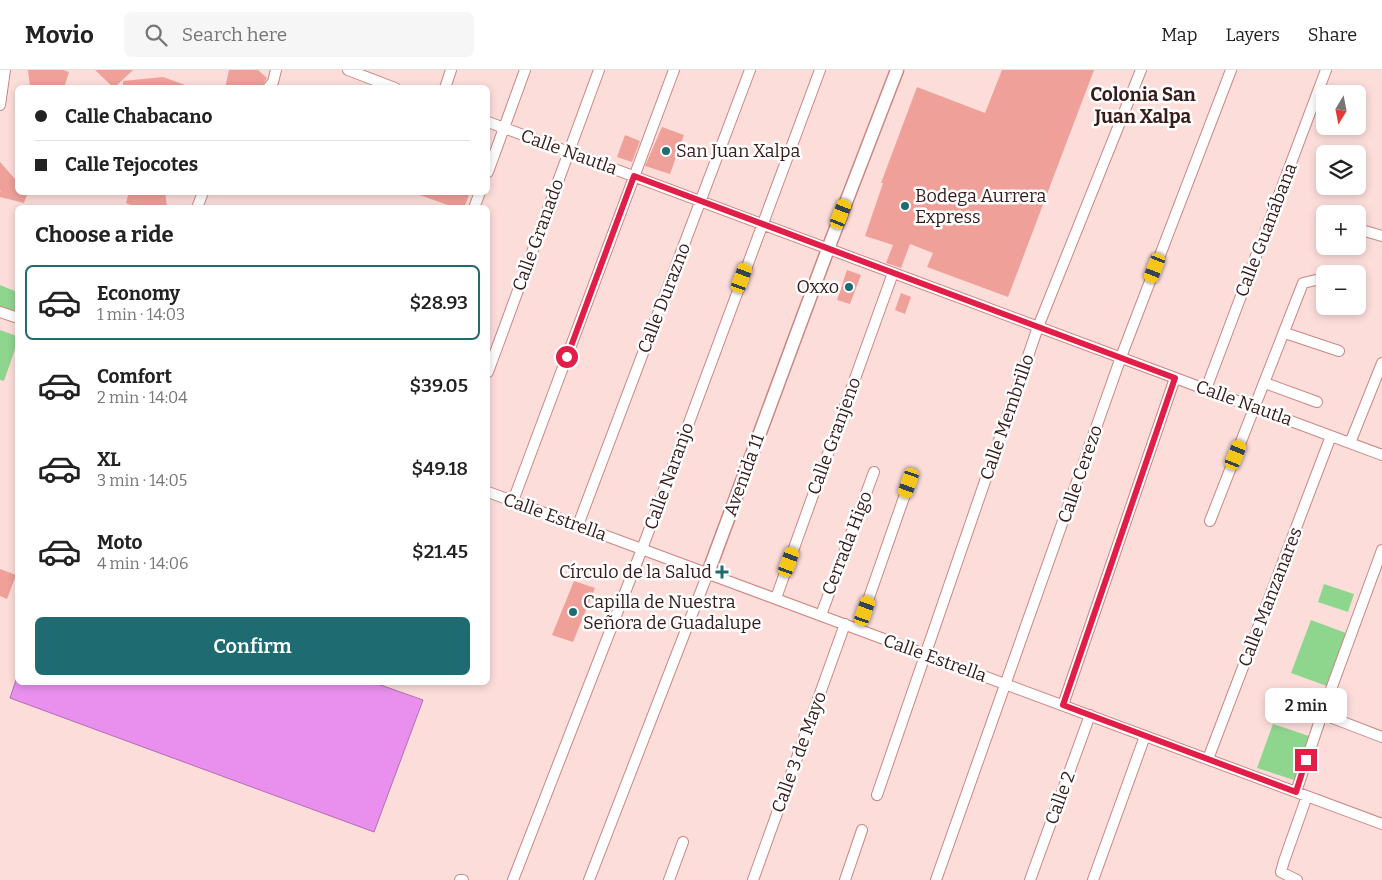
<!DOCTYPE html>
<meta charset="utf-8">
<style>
body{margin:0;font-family:Bitter,serif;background:#f6f6f6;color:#222;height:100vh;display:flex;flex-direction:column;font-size:19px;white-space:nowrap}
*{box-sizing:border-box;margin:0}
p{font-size:16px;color:#767676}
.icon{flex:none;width:28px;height:28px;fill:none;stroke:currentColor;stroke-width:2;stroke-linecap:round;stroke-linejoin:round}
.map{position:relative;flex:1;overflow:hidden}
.side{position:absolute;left:15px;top:135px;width:475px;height:480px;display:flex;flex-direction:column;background:#fff;border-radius:8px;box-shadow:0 2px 8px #0003}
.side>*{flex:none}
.banner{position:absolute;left:15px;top:15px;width:475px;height:110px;border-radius:8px;box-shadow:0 2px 8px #0003;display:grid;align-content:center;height:110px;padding:0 20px;background:#fff}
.needle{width:32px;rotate:190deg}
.tools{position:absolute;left:1316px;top:15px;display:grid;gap:10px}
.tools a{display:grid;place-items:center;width:50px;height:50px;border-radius:8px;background:#fff;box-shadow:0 2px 8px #0003;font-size:25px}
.end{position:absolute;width:22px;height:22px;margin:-11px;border:6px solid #e11d48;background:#fff;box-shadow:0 0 0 2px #fff}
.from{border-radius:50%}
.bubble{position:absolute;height:35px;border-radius:8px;background:#fff;box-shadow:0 2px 8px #0003;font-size:16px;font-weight:600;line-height:35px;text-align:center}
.car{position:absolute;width:15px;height:30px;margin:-15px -8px;border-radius:6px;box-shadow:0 0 4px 1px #0007;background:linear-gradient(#f5c518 24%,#345 0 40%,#f5c518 0 76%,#345 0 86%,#f5c518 0)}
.banner b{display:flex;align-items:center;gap:18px;height:48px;font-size:19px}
.banner b+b{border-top:1px solid #e0e0e0}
.banner i{width:12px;height:12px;background:#222}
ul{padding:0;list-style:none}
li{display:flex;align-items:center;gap:15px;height:75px;margin:0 10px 8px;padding:0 10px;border:2px solid transparent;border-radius:8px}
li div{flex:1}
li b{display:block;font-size:19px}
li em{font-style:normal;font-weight:600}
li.selected{border-color:#1f6b72}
li>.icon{width:45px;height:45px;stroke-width:1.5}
h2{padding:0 20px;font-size:22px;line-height:60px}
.action{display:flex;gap:10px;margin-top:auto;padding:10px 20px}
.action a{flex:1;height:58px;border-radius:8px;background:#1f6b72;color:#fff;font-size:20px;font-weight:600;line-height:58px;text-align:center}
header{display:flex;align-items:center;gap:30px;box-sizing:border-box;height:70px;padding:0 25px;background:#fff;border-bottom:1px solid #e0e0e0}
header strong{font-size:24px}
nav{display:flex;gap:28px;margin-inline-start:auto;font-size:18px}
.search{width:350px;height:45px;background:#f6f6f6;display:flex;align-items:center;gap:12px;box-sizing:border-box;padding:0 18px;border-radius:8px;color:#767676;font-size:19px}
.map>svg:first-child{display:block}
.green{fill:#8ed58e}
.water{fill:#e990ef;stroke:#b46daf}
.building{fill:#efa099}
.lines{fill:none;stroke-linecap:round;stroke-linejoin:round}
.minor-casing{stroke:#cc8782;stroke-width:12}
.tertiary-casing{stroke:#cc8782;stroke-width:15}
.minor{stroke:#fff;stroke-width:10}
.tertiary{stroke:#fff;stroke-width:12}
.route{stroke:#e11d48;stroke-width:6}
.poi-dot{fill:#1f6b72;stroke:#fff;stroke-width:2}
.labels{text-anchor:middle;stroke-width:5;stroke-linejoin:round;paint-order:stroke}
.poi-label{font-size:18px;fill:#371c1a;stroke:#fff;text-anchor:start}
.street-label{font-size:18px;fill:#371c1a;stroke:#fff}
.neighbourhood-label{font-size:19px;font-weight:bold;fill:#371c1a;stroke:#fff}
</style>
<header>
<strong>Movio</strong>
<div class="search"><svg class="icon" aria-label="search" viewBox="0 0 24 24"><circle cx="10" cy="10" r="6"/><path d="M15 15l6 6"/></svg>Search here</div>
<nav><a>Map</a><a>Layers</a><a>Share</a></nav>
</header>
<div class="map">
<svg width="1382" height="810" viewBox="0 0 1382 810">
<rect width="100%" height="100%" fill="#fcddda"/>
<path class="green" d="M0,215L17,222V244L0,238Z
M0,260L17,266V273L4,311L0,310Z
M1324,514L1354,524L1348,542L1318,532Z
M1311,550L1346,563L1327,616L1291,603Z
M1273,654L1309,666L1294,710L1257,698Z"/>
<path class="water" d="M17,607L18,612L375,613L423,630L374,762L10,628Z"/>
<path class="building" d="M28,0H63L69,2L64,18H52L47,16L30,17Z
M95,0H133L114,18Z
M229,0H258L267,8L261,18H225Z
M1002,0H1094L1008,227L927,197L933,183L910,174L901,198L886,193L893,175L865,166L883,113H881L917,17L985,43Z
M163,7L188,16V18H123V11Z
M662,57L684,65L670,104L645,96Z
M625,65L640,71L632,92L617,87Z
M0,92L15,109L18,110V122H28L24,133L0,127V122H1L0,121Z
M129,122H165L167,137L138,138L126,133Z
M417,122H470L464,138H456L417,124Z
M847,200L861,205L850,234L837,230Z
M901,223L911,227L905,244L895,240Z
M0,499L16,505L7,529L0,526Z
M574,511L595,518L573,572L552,565Z"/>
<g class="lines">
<defs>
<path id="minor" d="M348,0L395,18
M268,18L273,12L276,0
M445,18L451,0
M0,35L5,0
M488,52L1382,385
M488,102L525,0
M197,138L203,122
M474,138L480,122
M1358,159L1382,166
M1358,224L1360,225
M0,242L18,248
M1285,263L1339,281
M488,302L599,0
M1265,313L1317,332
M1206,319L1326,0
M1350,373L1382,293
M488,422L1382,754
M513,431L674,0
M1210,451L1303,213L1316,210L1325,213
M578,455L750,0
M776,528L893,203
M821,545L874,402
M858,559L909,413
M1063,635L1175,308
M1322,644L1382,667
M1208,689L1331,366
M1296,722L1322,644L1382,480
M877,725L1038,257L1141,0
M460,810H463
M513,810L642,479L820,0
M589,810L708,503
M669,810L683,772
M753,810L845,554
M845,810L862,760
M936,810L1121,287L1231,0
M1030,810L1090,645
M1093,810L1145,666
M1297,810L1281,802L1284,791L1307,726"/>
<path id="tertiary" d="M708,503L828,179L897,0"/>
</defs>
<use href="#minor" class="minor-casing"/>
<use href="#tertiary" class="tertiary-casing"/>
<use href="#minor" class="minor"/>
<use href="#tertiary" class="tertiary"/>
</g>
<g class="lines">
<path class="route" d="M567,287L634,106L1175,308L1063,635L1296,722L1306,690"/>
</g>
<g class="poi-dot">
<circle cx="666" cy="81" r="5"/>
<circle cx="905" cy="136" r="5"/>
<circle cx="849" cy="217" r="5"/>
<path d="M719.5 494.5h5v5h5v5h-5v5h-5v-5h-5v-5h5z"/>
<circle cx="573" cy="542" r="5"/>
</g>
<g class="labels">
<g class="poi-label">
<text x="676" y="87">San Juan Xalpa</text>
<text x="915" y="132">Bodega Aurrera<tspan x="915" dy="21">Express</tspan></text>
<text x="839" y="223" text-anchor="end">Oxxo</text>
<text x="712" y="508" text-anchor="end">Círculo de la Salud</text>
<text x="583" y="538">Capilla de Nuestra<tspan x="583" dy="21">Señora de Guadalupe</tspan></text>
</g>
<g class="street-label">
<text transform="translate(569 82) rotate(20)" y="6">Calle Nautla</text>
<text transform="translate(1266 160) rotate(-69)" y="6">Calle Guanábana</text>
<text transform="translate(538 165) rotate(-70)" y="6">Calle Granado</text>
<text transform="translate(664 228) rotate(-69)" y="6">Calle Durazno</text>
<text transform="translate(1244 333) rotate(20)" y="6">Calle Nautla</text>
<text transform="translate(1007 347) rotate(-71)" y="6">Calle Membrillo</text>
<text transform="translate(834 366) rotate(-70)" y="6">Calle Granjeno</text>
<text transform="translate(1080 404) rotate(-71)" y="6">Calle Cerezo</text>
<text transform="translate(744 405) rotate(-70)" y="6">Avenida 11</text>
<text transform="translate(669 406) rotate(-70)" y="6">Calle Naranjo</text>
<text transform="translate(555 447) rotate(20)" y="6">Calle Estrella</text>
<text transform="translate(847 473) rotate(-69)" y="6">Cerrada Higo</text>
<text transform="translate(1270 527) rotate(-69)" y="6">Calle Manzanares</text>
<text transform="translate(935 588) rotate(20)" y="6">Calle Estrella</text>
<text transform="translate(799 682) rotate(-70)" y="6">Calle 3 de Mayo</text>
<text transform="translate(1060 728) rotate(-70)" y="6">Calle 2</text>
</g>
<g class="neighbourhood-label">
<text x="1143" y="31">Colonia San<tspan x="1143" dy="22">Juan Xalpa</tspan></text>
</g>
</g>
</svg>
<div class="tools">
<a><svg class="needle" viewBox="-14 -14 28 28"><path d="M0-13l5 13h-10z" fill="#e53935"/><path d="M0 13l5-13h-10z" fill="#767676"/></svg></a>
<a><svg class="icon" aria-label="layers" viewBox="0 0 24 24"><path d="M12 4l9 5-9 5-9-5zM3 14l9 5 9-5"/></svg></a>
<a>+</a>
<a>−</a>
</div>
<i class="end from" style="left:567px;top:287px"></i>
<i class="end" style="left:1306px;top:690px"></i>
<div class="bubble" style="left:1265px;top:618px;width:82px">2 min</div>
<i class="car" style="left:841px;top:144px;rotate:21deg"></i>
<i class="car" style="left:1155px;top:198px;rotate:201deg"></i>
<i class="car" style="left:742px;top:208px;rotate:20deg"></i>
<i class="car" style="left:1236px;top:385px;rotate:22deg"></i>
<i class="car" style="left:909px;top:413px;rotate:199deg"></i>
<i class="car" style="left:789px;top:492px;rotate:20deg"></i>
<i class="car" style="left:865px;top:541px;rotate:19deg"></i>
<div class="banner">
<b><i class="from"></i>Calle Chabacano</b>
<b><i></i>Calle Tejocotes</b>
</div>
<section class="side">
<h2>Choose a ride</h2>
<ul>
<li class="selected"><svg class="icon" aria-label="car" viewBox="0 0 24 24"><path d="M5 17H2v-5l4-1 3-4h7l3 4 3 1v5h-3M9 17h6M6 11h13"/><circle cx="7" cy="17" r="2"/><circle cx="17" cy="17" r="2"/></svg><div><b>Economy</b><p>1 min · 14:03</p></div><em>$28.93</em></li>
<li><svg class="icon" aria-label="car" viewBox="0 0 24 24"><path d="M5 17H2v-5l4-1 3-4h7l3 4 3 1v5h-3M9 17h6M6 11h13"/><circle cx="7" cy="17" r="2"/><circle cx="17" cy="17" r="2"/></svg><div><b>Comfort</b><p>2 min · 14:04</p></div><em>$39.05</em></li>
<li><svg class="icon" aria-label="car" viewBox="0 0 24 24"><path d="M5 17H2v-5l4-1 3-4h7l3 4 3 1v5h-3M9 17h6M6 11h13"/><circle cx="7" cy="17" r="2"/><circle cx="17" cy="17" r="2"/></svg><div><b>XL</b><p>3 min · 14:05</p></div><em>$49.18</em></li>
<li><svg class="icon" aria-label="car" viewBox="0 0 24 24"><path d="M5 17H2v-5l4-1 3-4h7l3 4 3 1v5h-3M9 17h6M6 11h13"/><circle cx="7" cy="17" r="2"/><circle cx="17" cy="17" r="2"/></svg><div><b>Moto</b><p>4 min · 14:06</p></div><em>$21.45</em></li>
</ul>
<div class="action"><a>Confirm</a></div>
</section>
</div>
